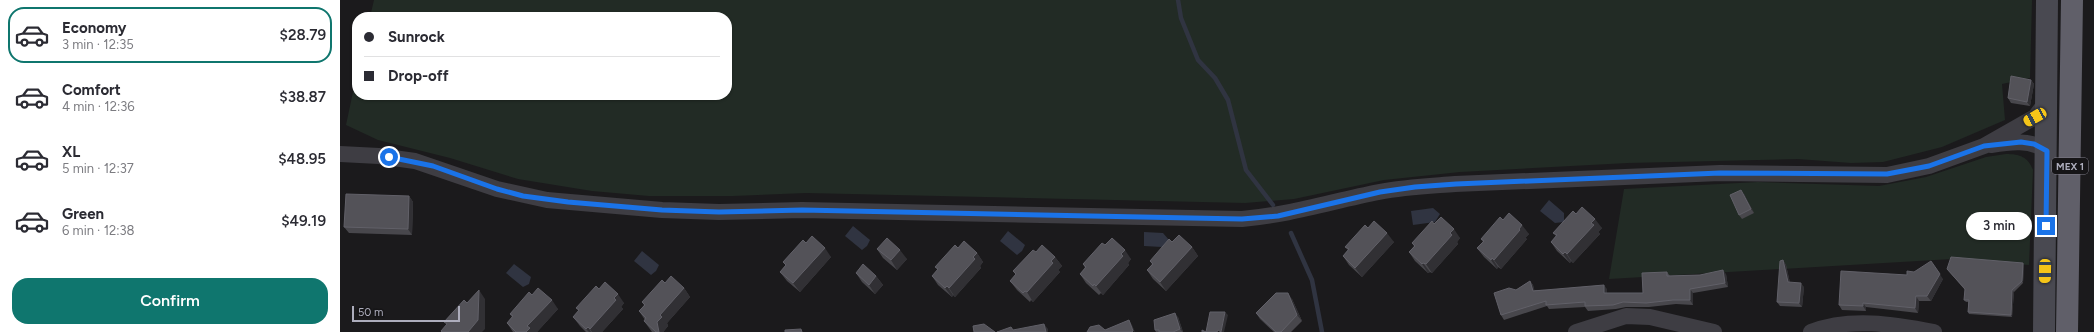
<!DOCTYPE html>
<meta charset="utf-8">
<style>
body{margin:0;font-family:Figtree,sans-serif;background:#f2f2f3;color:#2b2b33;height:100vh;display:flex;flex-direction:column;font-size:15px;white-space:nowrap}
*{box-sizing:border-box;margin:0}
p{font-size:13px;color:#7c7c81}
.icon{flex:none;width:22px;height:22px;fill:none;stroke:currentColor;stroke-width:2;stroke-linecap:round;stroke-linejoin:round}
.map{position:relative;flex:1;overflow:hidden}
.side{display:flex;flex-direction:column;background:#fff;width:340px}
.side>*{flex:none}
.top-card{position:absolute;left:12px;top:12px;width:380px;height:88px;border-radius:16px;box-shadow:0 1px 3px #0004;display:grid;align-content:center;height:88px;padding:0 12px;background:#fff}
.scale{position:absolute;left:12px;bottom:10px;width:108px;box-sizing:border-box;padding-left:4px;border:2px solid #adadbc;border-top:0;font-size:11px;line-height:14px;white-space:nowrap;color:#adadbc;-webkit-text-stroke:3px #161517;paint-order:stroke}
.end{position:absolute;width:18px;height:18px;margin:-9px;border:5px solid #1a73e8;background:#fff;box-shadow:0 0 0 2px #fff}
.from{border-radius:50%}
.bubble{position:absolute;height:28px;border-radius:14px;background:#fff;box-shadow:0 1px 3px #0004;font-size:13px;font-weight:600;line-height:28px;text-align:center}
.car{position:absolute;width:12px;height:24px;margin:-12px -6px;border-radius:5px;box-shadow:0 0 3px 1px #0007;background:linear-gradient(#f5c518 24%,#345 0 40%,#f5c518 0 76%,#345 0 86%,#f5c518 0)}
.top-card b{display:flex;align-items:center;gap:14px;height:38px;font-size:15px}
.top-card b+b{border-top:1px solid #e1e1e2}
.top-card i{width:10px;height:10px;background:#2b2b33}
ul{padding:7px 0 0;list-style:none}
li{display:flex;align-items:center;gap:12px;height:56px;margin:0 8px 6px;padding:0 4px;border:2px solid transparent;border-radius:16px}
li div{flex:1}
li b{display:block;font-size:15px}
li em{font-style:normal;font-weight:600}
li.current{border-color:#0f766e}
li>.icon{width:36px;height:36px;stroke-width:1.5}
.button{display:flex;gap:8px;margin-top:auto;padding:8px 12px}
.button a{flex:1;height:46px;border-radius:16px;background:#0f766e;color:#fff;font-size:16px;font-weight:600;line-height:46px;text-align:center}
main{display:flex;flex:1;min-height:0}
.map>svg:first-child{display:block}
.green{fill:#222b25}
.water{fill:#303441}
.lines{fill:none;stroke-linecap:round;stroke-linejoin:round}
.stream{stroke:#303441;stroke-width:4.5}
.minor{stroke:#3e3d43;stroke-width:16}
.secondary{stroke:#494951;stroke-width:22}
.trunk{stroke:#605f69;stroke-width:22}
.wall{fill:#48474c}
.shaded-wall{fill:#313034}
.building{fill:#535258;stroke:#616068}
.route{stroke:#1a73e8;stroke-width:5}
.labels{text-anchor:middle;stroke-width:3;stroke-linejoin:round;paint-order:stroke}
.shield{fill:#161517;stroke:#807f8a;stroke-width:1}
.shield-label{font-size:10px;font-weight:bold;fill:#adadbc}
</style>
<main>
<section class="side">
<ul>
<li class="current"><svg class="icon" aria-label="car" viewBox="0 0 24 24"><path d="M5 17H2v-5l4-1 3-4h7l3 4 3 1v5h-3M9 17h6M6 11h13"/><circle cx="7" cy="17" r="2"/><circle cx="17" cy="17" r="2"/></svg><div><b>Economy</b><p>3 min · 12:35</p></div><em>$28.79</em></li>
<li><svg class="icon" aria-label="car" viewBox="0 0 24 24"><path d="M5 17H2v-5l4-1 3-4h7l3 4 3 1v5h-3M9 17h6M6 11h13"/><circle cx="7" cy="17" r="2"/><circle cx="17" cy="17" r="2"/></svg><div><b>Comfort</b><p>4 min · 12:36</p></div><em>$38.87</em></li>
<li><svg class="icon" aria-label="car" viewBox="0 0 24 24"><path d="M5 17H2v-5l4-1 3-4h7l3 4 3 1v5h-3M9 17h6M6 11h13"/><circle cx="7" cy="17" r="2"/><circle cx="17" cy="17" r="2"/></svg><div><b>XL</b><p>5 min · 12:37</p></div><em>$48.95</em></li>
<li><svg class="icon" aria-label="car" viewBox="0 0 24 24"><path d="M5 17H2v-5l4-1 3-4h7l3 4 3 1v5h-3M9 17h6M6 11h13"/><circle cx="7" cy="17" r="2"/><circle cx="17" cy="17" r="2"/></svg><div><b>Green</b><p>6 min · 12:38</p></div><em>$49.19</em></li>
</ul>
<div class="button"><a>Confirm</a></div>
</section>
<div class="map">
<svg width="1754" height="332" viewBox="0 0 1754 332">
<rect width="100%" height="100%" fill="#1b1a1c"/>
<path class="green" d="M34,0H1692L1690,78L1662,84L1665,120L1602,147L1543,162L1511,163L1458,159L1288,163L1120,172L1044,180L954,199L905,203L466,193L393,196H309L252,191L178,179L110,158L38,140L6,125L17,73V95H387V17H30Z
M1666,154C1680,154 1688,157 1693,170L1689,265L1612,259L1269,279L1284,189L1418,182L1539,186L1586,177L1646,157Z"/>
<path class="water" d="M1209,200L1224,213V222L1215,223L1200,211Z
M1093,208L1100,214L1095,222L1073,225L1071,211Z
M513,226L530,240L527,246L522,250L505,236Z
M668,231L685,245L682,251L677,255L660,241Z
M804,232L823,233L829,240L822,247L804,246Z
M302,251L319,265L316,271L311,275L294,261Z
M174,264L191,277L189,284L183,287L166,273Z"/>
<g class="lines">
<path class="stream" d="M838,0L841,18L858,60L875,78L888,100L906,170L933,205
M951,233L972,280L982,332"/>
<path class="minor" d="M1651,145C1670,142 1691,139 1707,151
M0,154L39,156L75,161L157,189L207,200L322,210L379,212L462,210L902,219C949,215 993,201 1039,192C1065,187 1090,186 1115,184L1380,173L1547,175L1589,166L1644,146L1695,117L1707,101
M1236,332L1286,316L1310,317L1374,332
M1471,332C1509,317 1554,324 1594,332"/>
<path class="secondary" d="M1704,332L1707,0"/>
<path class="trunk" d="M1727,332L1732,0"/>
</g>
<path class="wall" d="M1691,80L1694,84L1690,106L1671,103L1668,98Z
M1404,194L1414,213L1402,219L1399,215Z
M69,196L73,202L72,235L9,233L4,227Z
M1236,214L1262,228L1258,232L1260,234L1233,263L1231,261L1230,263L1217,251L1211,242L1216,236L1213,233Z
M1163,220L1189,234L1185,238L1187,239L1161,269L1158,267L1157,269L1144,257L1137,248L1143,242L1141,239Z
M1094,224L1120,238L1117,242L1118,244L1092,273L1090,272L1088,273L1075,261L1069,252L1074,246L1072,243Z
M1028,228L1054,242L1022,277L1009,265L1003,256L1008,250L1005,247Z
M832,242L852,247L858,256L826,291L813,279L807,270L812,264L810,261Z
M466,243L491,257L460,292L447,281L440,272L446,265L443,262Z
M765,245L791,259L788,263L789,265L763,295L761,293L759,295L746,283L740,274L745,268L743,264Z
M618,248L637,253L643,262L640,266L641,268L615,297L613,295L612,297L598,285L592,276L598,270L595,267Z
M537,249L567,259L557,270L543,258Z
M696,252L715,257L722,266L718,270L720,272L693,302L691,300L690,302L677,290L670,281L676,275L673,271Z
M1443,260L1446,265L1450,283L1464,287L1462,307L1440,306L1437,302Z
M1683,263L1684,265L1683,283L1674,292L1672,317L1629,314L1628,312V302H1626L1624,300L1625,290L1607,269Z
M1327,272L1330,276L1386,274L1388,287L1353,293V305L1336,304L1309,307H1286L1276,309L1248,311L1245,307L1209,309L1207,306L1164,320L1161,315L1176,290L1190,281L1193,285L1194,290L1267,289V293H1303Z
M516,273L536,276L543,285L535,294L522,282Z
M1567,275L1603,279L1591,301H1579L1578,313L1526,307V311L1502,310L1499,305Z
M325,283L344,288L350,297L327,323L328,326L324,331V332H312L304,321L305,320L299,311L304,305L302,302Z
M259,289L284,303L281,307L283,309L262,332H246L240,326L233,317L239,311L236,308Z
M192,295L218,309L197,332H173L167,323L172,317L170,314Z
M952,299L962,321L951,332H934L920,319L916,313Z
M838,317L843,332H816L815,330Z"/>
<path class="shaded-wall" d="M1691,80L1694,84L1690,106L1687,102Z
M1401,190L1404,194L1414,213L1411,209Z
M69,196L73,202L72,235L68,229Z
M1255,219L1262,228L1258,232L1260,234L1233,263L1227,254Z
M1182,225L1189,234L1185,238L1187,239L1161,269L1154,260Z
M1114,229L1120,238L1117,242L1118,244L1092,273L1086,264Z
M1047,233L1054,242L1022,277L1015,268Z
M852,247L858,256L826,291L820,282Z
M485,248L491,257L460,292L453,283Z
M560,250L567,259L557,270L551,260Z
M785,250L791,259L788,263L789,265L763,295L756,286Z
M1225,252L1231,261L1230,263L1223,254Z
M637,253L643,262L640,266L641,268L615,297L609,288Z
M715,257L722,266L718,270L720,272L693,302L687,292Z
M1152,258L1158,267L1157,269L1151,260Z
M1443,260L1446,265L1451,287L1448,282Z
M1591,261L1603,279L1591,301L1587,296Z
M1083,263L1090,272L1088,273L1082,264Z
M1683,263L1684,265L1683,283L1682,281Z
M1383,270L1386,274L1388,287L1385,283Z
M536,276L543,285L535,294L529,285Z
M1190,281L1193,285L1196,295L1193,291Z
M1461,283L1464,287L1462,307L1459,303Z
M1264,285L1267,289V297L1264,293Z
M607,286L613,295L612,297L605,288Z
M344,288L350,297L327,323L328,326L324,331V332H319L317,322L320,315Z
M1350,289L1353,293V305L1350,300Z
M139,290L145,299V329L142,332H128Z
M1672,290L1674,292L1672,317L1671,315Z
M948,293L952,299L962,321L957,315Z
M278,294L284,303L281,307L283,309L262,332H252L250,329Z
M1576,296L1579,301L1578,313L1575,308Z
M212,300L218,309L197,332H186L187,326Z
M1523,303L1526,307V311L1523,306Z
M885,312L888,315L884,332H881Z
M835,313L838,317L843,332L840,329Z
M789,320L792,325L795,332L793,331Z
M704,324L708,329V332H706Z
M248,327L251,332H249L246,329Z"/>
<path class="building" d="M1671,76L1691,80L1687,102L1668,98Z
M1401,190L1411,209L1399,215L1390,195Z
M6,194L69,196L68,229L4,227Z
M1242,207L1255,219L1251,223L1254,225L1227,254L1225,252L1223,254L1211,242L1217,235L1213,233L1233,211L1236,214Z
M1169,213L1182,225L1179,229L1180,230L1154,260L1152,258L1151,260L1137,248L1144,241L1141,239L1160,217L1163,220Z
M1101,217L1114,229L1110,233L1112,235L1086,264L1083,263L1082,264L1069,252L1075,246L1072,243L1092,221L1094,224Z
M1034,221L1047,233L1015,268L1003,256L1009,249L1005,247L1025,225L1028,228Z
M839,235L852,247L820,282L807,270L813,264L810,261L829,239L832,242Z
M472,236L485,248L453,283L440,272L446,265L443,262L463,240L466,243Z
M547,238L560,250L551,260L537,249Z
M772,238L785,250L781,254L783,256L756,286L754,284L753,286L740,274L746,267L743,264L762,243L765,245Z
M624,241L637,253L633,257L635,259L609,288L607,286L605,288L592,276L598,269L595,267L615,245L618,248Z
M702,245L715,257L711,261L713,263L687,292L685,291L683,293L670,281L676,274L673,271L693,250L696,252Z
M1611,257L1683,263L1682,281L1672,290L1671,315L1628,312L1629,300H1624L1625,289L1607,269Z
M1443,260L1448,282L1461,283L1459,303L1437,302L1440,261Z
M1591,261L1600,274L1587,296H1576L1575,308L1523,303V306L1499,305L1501,271L1567,275V271L1574,272Z
M523,264L536,276L529,285L516,273Z
M1383,270L1385,283L1350,289V300H1333L1306,303L1283,302L1273,305L1245,306V302L1206,305V301L1161,315L1154,293L1169,288L1176,290L1190,281L1193,291L1264,285V293H1303L1302,273L1327,272V276L1360,275Z
M331,276L344,288L320,315L322,317L317,322L319,332H316L304,321L306,318L299,311L305,305L302,302L322,280L325,283Z
M265,282L278,294L274,298L276,300L250,329L248,327L246,329L233,317L239,310L236,308L256,286L259,289Z
M198,288L212,300L187,326L190,328L186,332H176L167,323L173,316L170,314L189,292L192,295Z
M139,290L138,320L128,332H102L101,331L107,324L104,322L124,300L127,303Z
M936,293H948L957,315L941,332H936L916,313Z
M870,312H885L881,332L878,330L877,332H862V330L866,332Z
M835,313L840,329L833,332H819V330H815L814,320Z
M789,320L793,331L792,332H747L750,327L759,325L765,330Z
M644,324L655,332H634L633,326Z
M704,324L706,332H657L671,327L673,330Z
M461,329L462,332H445V330Z"/>
<g class="lines">
<path class="route" d="M49,157L93,166L157,189L183,196L228,202L322,210L379,212L462,210L902,219L938,216L1040,192L1075,187L1116,184L1380,173L1547,174L1589,166L1644,146L1681,142L1694,144L1707,151L1706,226"/>
</g>
<g class="labels">
<rect class="shield" x="1712" y="158" width="36" height="16" rx="3"/>
<g class="shield-label">
<text x="1730" y="170">MEX 1</text>
</g>
</g>
</svg>
<div class="scale">50 m</div>
<i class="end from" style="left:49px;top:157px"></i>
<i class="end" style="left:1706px;top:226px"></i>
<div class="bubble" style="left:1626px;top:212px;width:66px">3 min</div>
<i class="car" style="left:1695px;top:117px;rotate:241deg"></i>
<i class="car" style="left:1705px;top:271px;rotate:181deg"></i>
<div class="top-card">
<b><i class="from"></i>Sunrock</b>
<b><i></i>Drop-off</b>
</div>
</div>
</main>
